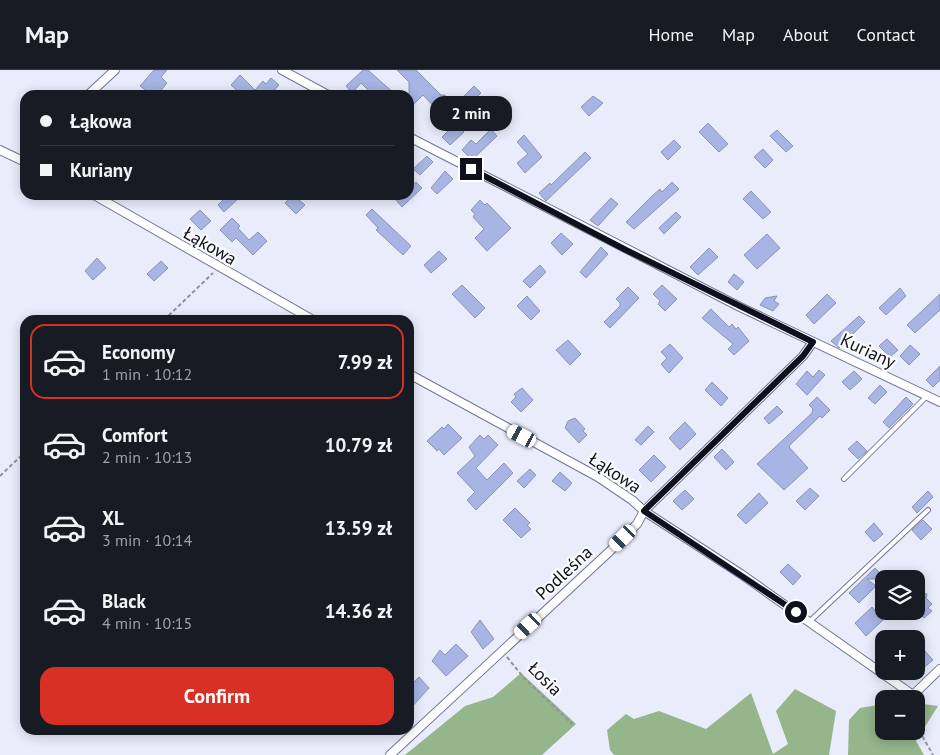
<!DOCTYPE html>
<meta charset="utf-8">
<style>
body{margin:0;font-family:"PT Sans",sans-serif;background:#242831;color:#f1f3f6;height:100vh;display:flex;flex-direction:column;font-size:19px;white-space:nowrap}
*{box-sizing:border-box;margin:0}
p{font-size:16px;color:#9ea1a6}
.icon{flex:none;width:28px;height:28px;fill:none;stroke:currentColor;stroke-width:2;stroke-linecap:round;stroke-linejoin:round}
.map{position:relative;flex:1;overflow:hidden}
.sheet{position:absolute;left:20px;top:245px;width:394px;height:420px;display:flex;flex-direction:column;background:#171b24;border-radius:15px;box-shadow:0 2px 12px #0003}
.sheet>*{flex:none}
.banner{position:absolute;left:20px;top:20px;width:394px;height:110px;border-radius:15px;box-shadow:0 2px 12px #0003;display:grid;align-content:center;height:110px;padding:0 20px;background:#171b24}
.buttons{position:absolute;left:875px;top:500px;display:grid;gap:10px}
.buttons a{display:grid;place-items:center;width:50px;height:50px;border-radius:10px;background:#171b24;box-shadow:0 2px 12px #0003;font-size:25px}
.end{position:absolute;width:22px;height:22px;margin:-11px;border:6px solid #0e111d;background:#fff;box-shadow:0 0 0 2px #fff}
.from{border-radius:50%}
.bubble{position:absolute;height:35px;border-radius:15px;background:#171b24;box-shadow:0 2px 12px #0003;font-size:16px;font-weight:800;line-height:35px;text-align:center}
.car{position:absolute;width:15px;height:30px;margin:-15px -8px;border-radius:6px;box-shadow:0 0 4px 1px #0007;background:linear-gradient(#fff 24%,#345 0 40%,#fff 0 76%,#345 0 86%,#fff 0)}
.banner b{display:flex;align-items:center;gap:18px;height:48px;font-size:19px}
.banner b+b{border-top:1px solid #363941}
.banner i{width:12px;height:12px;background:#f1f3f6}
ul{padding:9px 0 0;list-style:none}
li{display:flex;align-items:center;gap:15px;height:75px;margin:0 10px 8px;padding:0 10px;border:2px solid transparent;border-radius:15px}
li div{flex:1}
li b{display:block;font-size:19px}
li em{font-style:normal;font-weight:800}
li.current{border-color:#d93025}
li>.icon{width:45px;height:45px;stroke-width:1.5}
.action{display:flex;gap:10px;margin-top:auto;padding:10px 20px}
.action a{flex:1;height:58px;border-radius:15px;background:#d93025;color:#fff;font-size:20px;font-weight:800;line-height:58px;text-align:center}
header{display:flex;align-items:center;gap:30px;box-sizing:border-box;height:70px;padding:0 25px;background:#171b24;border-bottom:1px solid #363941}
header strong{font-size:24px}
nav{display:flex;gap:28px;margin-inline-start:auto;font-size:18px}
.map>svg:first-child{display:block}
.forest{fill:#95b58a}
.building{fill:#a7b4e4;stroke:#8b94b4}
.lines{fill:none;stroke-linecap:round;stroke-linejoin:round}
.lane-casing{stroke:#6e7796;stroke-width:6}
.street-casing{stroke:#6e7796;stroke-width:10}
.path{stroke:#9094a1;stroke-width:2;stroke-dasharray:4 2.5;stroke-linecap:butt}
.lane{stroke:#fff;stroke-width:4}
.street{stroke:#fff;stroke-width:8}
.route{stroke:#0e111d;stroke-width:6}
.labels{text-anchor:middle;stroke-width:4.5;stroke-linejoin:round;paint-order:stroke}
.street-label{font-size:18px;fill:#0e111d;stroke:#fbfbfb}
</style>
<header>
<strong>Map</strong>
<nav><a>Home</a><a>Map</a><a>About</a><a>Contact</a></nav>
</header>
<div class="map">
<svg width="940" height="685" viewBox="0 0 940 685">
<rect width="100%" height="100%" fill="#e9edfb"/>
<path class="forest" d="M521,603L576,654L542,685H405L465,636L493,627Z
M795,619L836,641L829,685H614L610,680L607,660L626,644L634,649L659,641L706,659L751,623L773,684L788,674L776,641Z
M916,633L938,636L916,671L924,685H848L849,650L860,638L884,634V661H916Z"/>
<path class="building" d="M154,0H167L161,7L167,13L157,25L150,20L148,22L140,16Z
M363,0H368L396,25H373L361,13L352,23L346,16Z
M397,0H416L441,25H445L448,32L438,41L423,25L409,39V12Z
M240,5L255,20L263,11L266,14L271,8L279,15L270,25H242L231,15Z
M474,16L481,23L461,41L455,35Z
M593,26L603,33L589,46L581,37Z
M708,53L728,74L719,82L699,62Z
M457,55L464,62L450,75L442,67L452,57L454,58Z
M491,59L497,66L472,90L462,80L471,70L476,74Z
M777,60L793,76L786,82L770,66Z
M524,65L542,87L525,103L517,93L528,84L517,72Z
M674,70L681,77L668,90L661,82Z
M763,79L773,90L765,98L754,87Z
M585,82L591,88L546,131L539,123L550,113L551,115Z
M427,86L433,92L420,105L413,99Z
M445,101L453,109L437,124L431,118Z
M416,112L422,118L402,137L396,130L402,125H409V118Z
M672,112L679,119L634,159L626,152L653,125L660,119L662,122Z
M751,121L771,142L763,149L743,129Z
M228,125H242L224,142L218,135Z
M293,125L305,135L296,144L285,133Z
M611,128L618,134L598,156L590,150Z
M480,130L485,135L487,133L511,158L487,181L475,168L484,159L473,147L475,144L471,140Z
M372,139L411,176L403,185L376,160L378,158L366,145Z
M200,140L211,151L201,160L190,149Z
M676,142L681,147L664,164L659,158Z
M232,148L240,156L238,158L249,170L258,162L267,171L253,185L236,168L232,172L220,160Z
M561,163L573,174L562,185L551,173Z
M767,164L780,178L757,199L744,185Z
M601,177L608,184L586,208L580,202Z
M709,178L718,187L698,205L690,197Z
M439,181L447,189L431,203L424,195Z
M97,188L106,198L93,210L85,201Z
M161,191L168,198L154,211L147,204Z
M540,195L546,202L530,218L523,211Z
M734,204L744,212L737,220L728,212Z
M462,215L485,238L475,248L452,224Z
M662,215L677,229L665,241L658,234L660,231L653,224Z
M628,217L639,228L610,258L604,252L620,236V233L616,229Z
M900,218L906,226L886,245L879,238Z
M827,224L836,233L814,254L806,245Z
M940,224V240L915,263L907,255Z
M527,226L540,241L531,250L517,236Z
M777,226L774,231L779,234L773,241L760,235L765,228Z
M711,239L729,257L732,254L736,259L738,257L749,271L734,285L728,279L733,274L702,248Z
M859,246L865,252L839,278L838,277L831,271Z
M887,269L898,280L890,287L879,276Z
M568,270L581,284L570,295L556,280Z
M670,274L683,288L669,303L661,294L667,288L661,282Z
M910,275L920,284L909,295L900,286Z
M940,296V310L933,317L926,310Z
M819,300L825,305L807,325L796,314L807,301L813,307Z
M854,301L862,309L850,320L842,312Z
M712,312L728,328L721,336L705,320Z
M880,315L887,322L875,334L868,328Z
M522,318L533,330L521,342L511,332L516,327L514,324Z
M817,327L830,340L822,348L820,346L790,375L789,377L808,398L784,420L757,394L812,343L813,339L809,335Z
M906,327L913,334L889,358L883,352Z
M777,336L783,342L769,354L764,348Z
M575,348L585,359L583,361L587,365L579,373L565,358L568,351Z
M685,352L696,364L680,380L669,368Z
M448,354L462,368L444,385L439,379L437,381L427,371L442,357L444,359Z
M648,356L654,362L641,375L635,370Z
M480,365L484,369L488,365L498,375L476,398L487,410L504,393L513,403L476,440L467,430L475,422L457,403L475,386L469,377Z
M857,371L867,381L858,389L848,379Z
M722,379L734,392L726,400L714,387Z
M654,385L666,397L651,412L639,400Z
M530,399L536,405L524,418L517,411Z
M560,402L572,413L565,421L552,411Z
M810,418L819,426L805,440L796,431Z
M685,420L694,429L682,440L673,431Z
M928,421L933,427L917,443L912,437Z
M759,423L768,433L746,454L737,445Z
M515,438L530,453L527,455L531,459L521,468L503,450Z
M923,450L932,459L921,470L912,460Z
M874,453L883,464L874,472L865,462Z
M788,494L801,506L793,515L780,502Z
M875,498L886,509H867L876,516L859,533L849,523Z
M921,523L927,524L926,528L932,534L928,538L932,541L924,548L916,540V528Z
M872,537L883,550L866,566L855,553Z
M480,550L494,569L483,579L471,562Z
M456,574L468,586L446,606L432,591L440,580L445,585Z
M923,579L933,590L916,604V585Z
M419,607L429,618L409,640V623L412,620L409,617Z"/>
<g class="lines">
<defs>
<path id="lane" d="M844,409L927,326
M809,552L928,440"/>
<path id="street" d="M282,0L328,25
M88,25L115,0
M409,67L740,237L940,332
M0,80L25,92
M94,125L313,250
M409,304L598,407L632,430L644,441L741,504L913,625L940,599
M390,685L609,482L637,454L644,441L803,286L813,272"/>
</defs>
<use href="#lane" class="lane-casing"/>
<use href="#street" class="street-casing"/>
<path class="path" d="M164,250L213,203
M0,406L25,382
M507,587L524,608L572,654
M916,655L933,685"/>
<use href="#lane" class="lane"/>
<use href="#street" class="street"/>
</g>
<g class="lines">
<path class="route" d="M471,99L626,180L813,272L803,286L644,441L796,542"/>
</g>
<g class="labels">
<g class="street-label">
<text transform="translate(210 176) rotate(30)" y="6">Łąkowa</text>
<text transform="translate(868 281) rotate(25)" y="6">Kuriany</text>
<text transform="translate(615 403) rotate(33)" y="6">Łąkowa</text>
<text transform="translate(564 503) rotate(-43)" y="6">Podleśna</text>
<text transform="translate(545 609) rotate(45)" y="6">Łosia</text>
</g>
</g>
</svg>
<div class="buttons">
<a><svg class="icon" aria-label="layers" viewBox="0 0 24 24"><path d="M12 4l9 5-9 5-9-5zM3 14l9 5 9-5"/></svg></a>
<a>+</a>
<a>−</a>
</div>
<i class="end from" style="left:796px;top:542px"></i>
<i class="end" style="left:471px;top:99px"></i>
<div class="bubble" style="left:430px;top:26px;width:82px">2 min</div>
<i class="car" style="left:522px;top:366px;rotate:298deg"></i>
<i class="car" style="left:623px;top:468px;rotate:225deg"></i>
<i class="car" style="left:528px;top:556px;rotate:227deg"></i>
<div class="banner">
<b><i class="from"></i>Łąkowa</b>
<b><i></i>Kuriany</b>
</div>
<section class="sheet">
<ul>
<li class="current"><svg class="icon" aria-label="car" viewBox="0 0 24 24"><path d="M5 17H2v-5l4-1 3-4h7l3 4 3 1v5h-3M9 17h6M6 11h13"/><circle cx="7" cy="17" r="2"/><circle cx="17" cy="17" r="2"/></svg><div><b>Economy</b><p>1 min · 10:12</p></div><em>7.99 zł</em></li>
<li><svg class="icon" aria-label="car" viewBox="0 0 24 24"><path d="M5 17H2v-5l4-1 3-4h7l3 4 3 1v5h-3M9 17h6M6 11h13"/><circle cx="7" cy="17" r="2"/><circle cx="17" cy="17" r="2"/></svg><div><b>Comfort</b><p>2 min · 10:13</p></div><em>10.79 zł</em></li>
<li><svg class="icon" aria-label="car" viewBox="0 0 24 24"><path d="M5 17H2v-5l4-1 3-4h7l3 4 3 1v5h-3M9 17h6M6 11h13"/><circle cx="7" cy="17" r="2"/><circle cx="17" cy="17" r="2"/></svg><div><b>XL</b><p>3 min · 10:14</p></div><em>13.59 zł</em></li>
<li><svg class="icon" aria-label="car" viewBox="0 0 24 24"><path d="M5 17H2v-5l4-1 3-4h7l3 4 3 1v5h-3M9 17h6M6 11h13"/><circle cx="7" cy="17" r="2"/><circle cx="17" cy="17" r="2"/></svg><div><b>Black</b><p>4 min · 10:15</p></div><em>14.36 zł</em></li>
</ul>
<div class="action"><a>Confirm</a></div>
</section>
</div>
